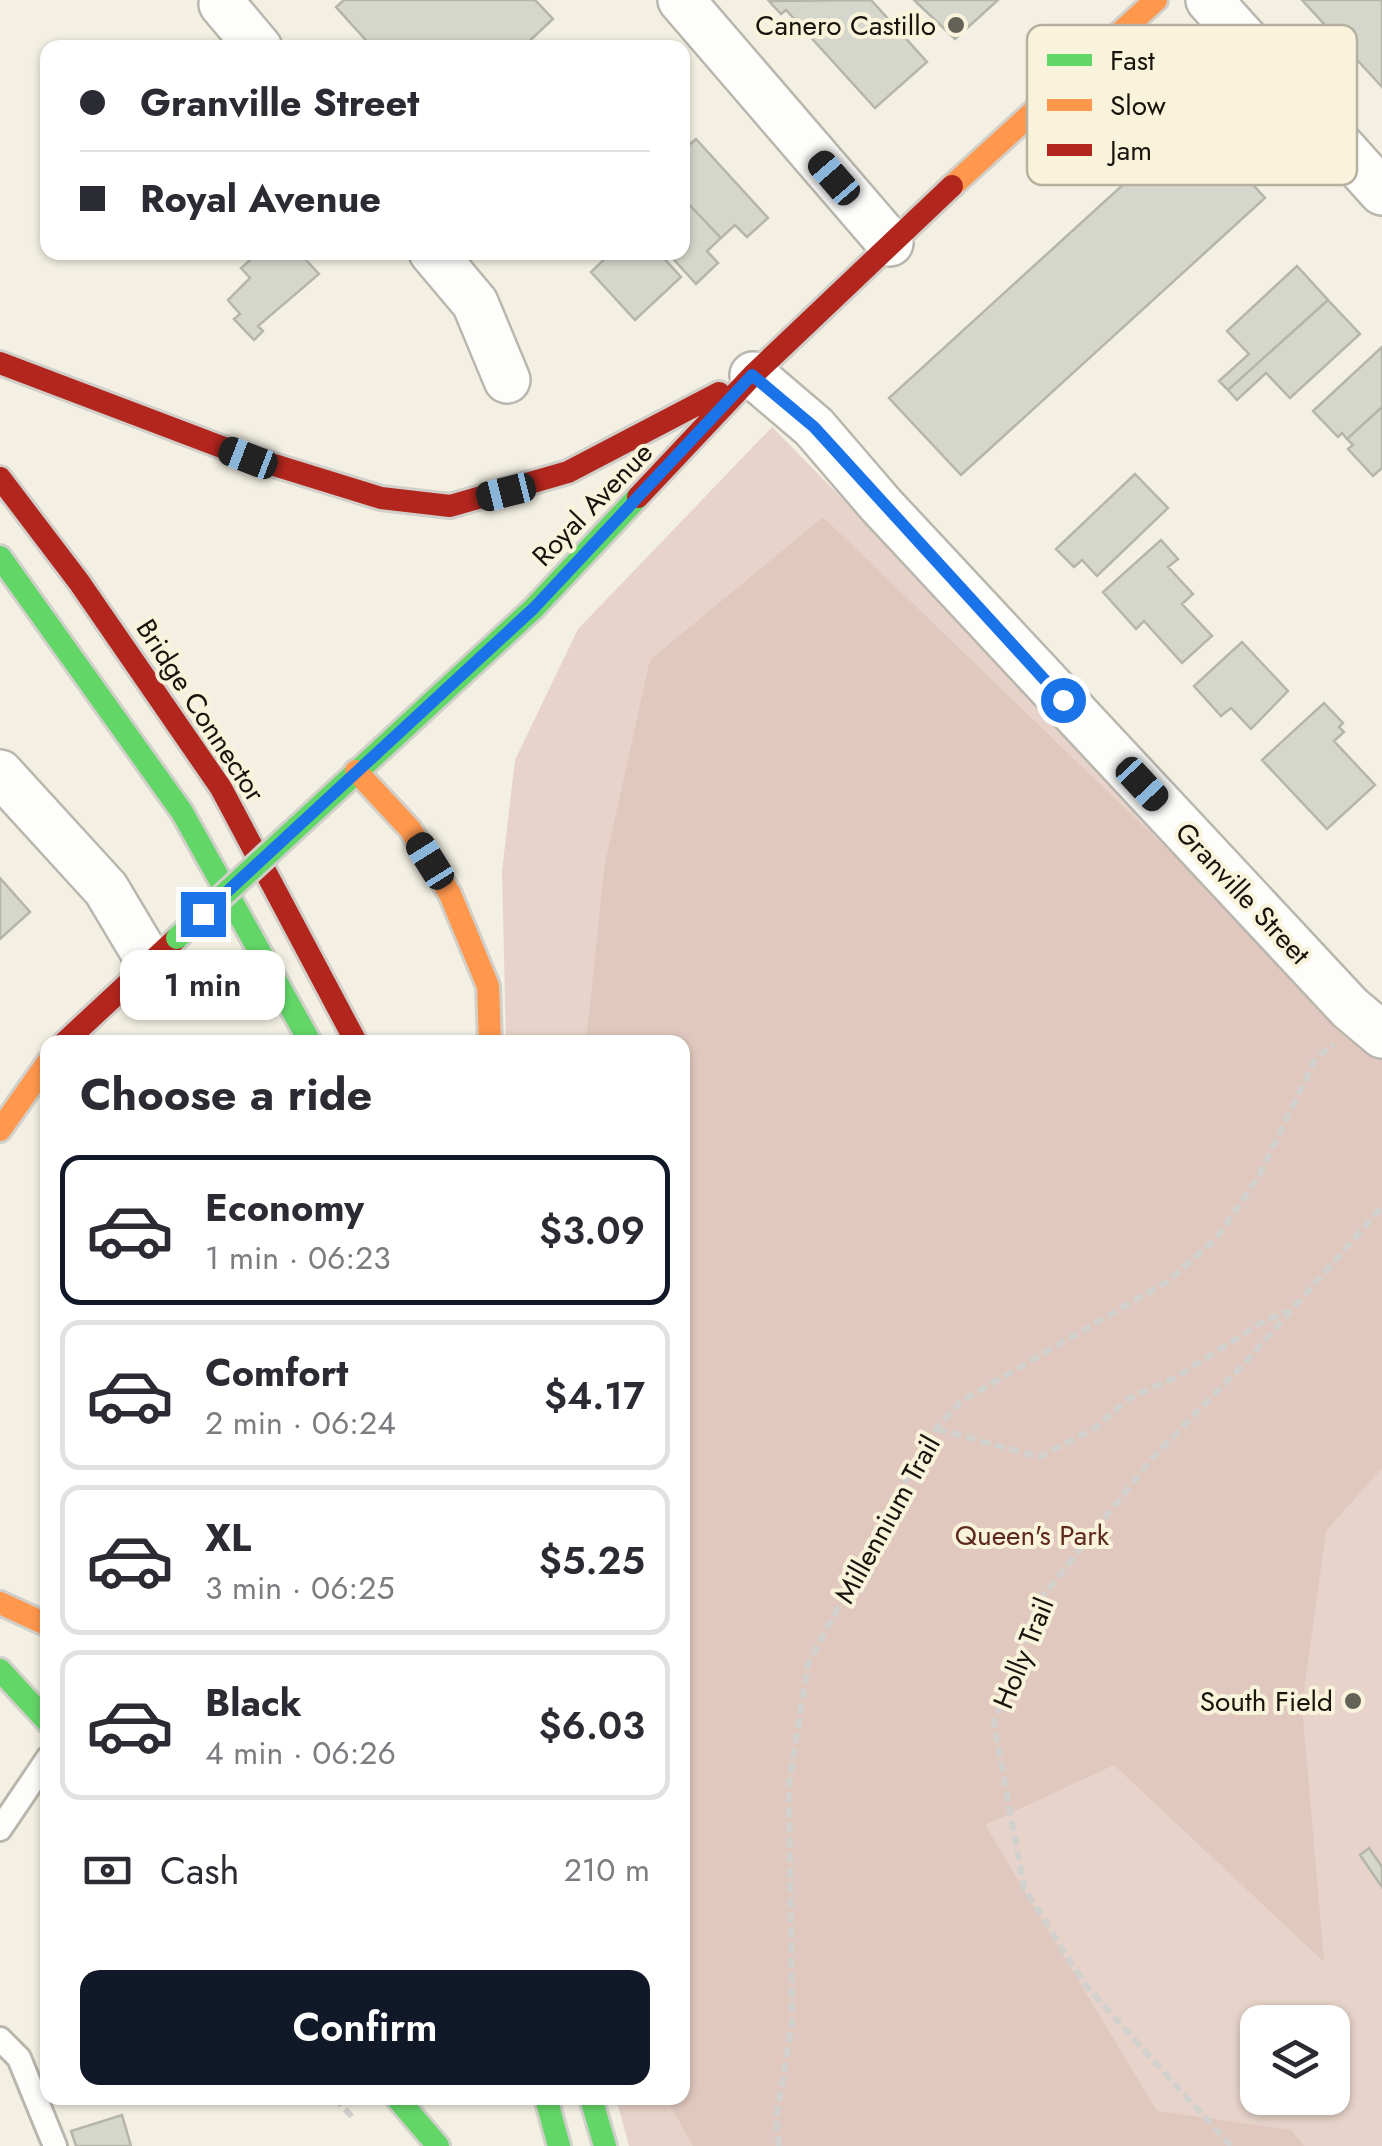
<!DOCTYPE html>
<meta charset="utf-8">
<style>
body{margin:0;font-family:Jost,sans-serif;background:#f7f7f7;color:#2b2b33;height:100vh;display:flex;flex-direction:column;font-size:38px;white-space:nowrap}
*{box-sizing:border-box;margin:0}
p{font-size:32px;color:#7c7c81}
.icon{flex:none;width:55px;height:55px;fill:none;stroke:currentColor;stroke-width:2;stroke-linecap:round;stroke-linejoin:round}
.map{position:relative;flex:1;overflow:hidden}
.drawer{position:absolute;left:40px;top:1035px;width:650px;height:1070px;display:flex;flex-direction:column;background:#fff;border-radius:20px;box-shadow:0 2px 8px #0004}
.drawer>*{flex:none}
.guide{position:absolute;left:40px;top:40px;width:650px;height:220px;border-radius:20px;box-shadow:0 2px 8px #0004;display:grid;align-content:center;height:220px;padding:0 40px;background:#fff}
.controls{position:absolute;left:1240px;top:2005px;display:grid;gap:20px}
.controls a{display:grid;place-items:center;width:110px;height:110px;border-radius:20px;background:#fff;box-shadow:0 2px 8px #0004;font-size:50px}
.end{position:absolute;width:45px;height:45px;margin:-22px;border:12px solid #1a73e8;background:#fff;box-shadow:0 0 0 5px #fff}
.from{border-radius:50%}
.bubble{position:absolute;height:70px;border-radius:20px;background:#fff;box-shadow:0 2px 8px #0004;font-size:32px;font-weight:600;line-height:70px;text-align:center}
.car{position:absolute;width:30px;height:60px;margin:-30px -15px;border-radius:12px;box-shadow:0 0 8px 2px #0007;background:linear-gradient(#222 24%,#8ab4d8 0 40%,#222 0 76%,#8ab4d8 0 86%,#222 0)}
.guide b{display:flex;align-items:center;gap:35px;height:95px;font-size:38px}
.guide b+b{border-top:2px solid #e1e1e2}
.guide i{width:25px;height:25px;background:#2b2b33}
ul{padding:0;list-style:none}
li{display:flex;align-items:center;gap:30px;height:150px;margin:0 20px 15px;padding:0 20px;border:5px solid #e1e1e2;border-radius:20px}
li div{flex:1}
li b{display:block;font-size:38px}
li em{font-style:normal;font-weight:600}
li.on{border-color:#111827}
li>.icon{width:90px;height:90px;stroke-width:1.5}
h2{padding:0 40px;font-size:45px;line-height:120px}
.pay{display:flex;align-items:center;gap:25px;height:110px;padding:0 40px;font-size:38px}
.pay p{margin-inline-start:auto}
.cta{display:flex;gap:20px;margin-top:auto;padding:20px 40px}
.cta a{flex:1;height:115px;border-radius:20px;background:#111827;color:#fff;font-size:40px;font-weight:600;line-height:115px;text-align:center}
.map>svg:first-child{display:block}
.green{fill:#e7d3c9;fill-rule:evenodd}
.forest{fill:#e0c8be}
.building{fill:#d6d7cc;stroke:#b5b5ab;stroke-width:2.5}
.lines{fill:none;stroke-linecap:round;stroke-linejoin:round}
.lane-casing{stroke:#b9b6ad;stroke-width:28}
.street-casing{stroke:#b9b6ad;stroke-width:50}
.fast-casing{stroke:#d1cfc9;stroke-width:28}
.slow-casing{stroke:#d1cfc9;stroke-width:28}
.jam-casing{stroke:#d1cfc9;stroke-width:28}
.path{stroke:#d2d1ce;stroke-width:6;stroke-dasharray:10 5;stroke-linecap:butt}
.lane{stroke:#fdfdfb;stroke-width:22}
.street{stroke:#fdfdfb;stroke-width:45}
.fast{stroke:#63d668;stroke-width:22}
.slow{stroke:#ff974d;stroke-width:22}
.jam{stroke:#b3261e;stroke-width:22}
.fast-bridge-casing{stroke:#d1cfc9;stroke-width:28;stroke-linecap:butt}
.fast-bridge{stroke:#63d668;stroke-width:22}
.route{stroke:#1a73e8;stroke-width:12}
.poi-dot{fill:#646157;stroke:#faf3dc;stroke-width:4}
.labels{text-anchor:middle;stroke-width:8;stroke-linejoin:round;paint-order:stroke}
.poi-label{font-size:28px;fill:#17140c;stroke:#faf3dc;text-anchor:end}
.street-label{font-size:28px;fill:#17140c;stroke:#faf3dc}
.park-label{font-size:28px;fill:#5e281f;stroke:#faf3dc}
.key{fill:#faf3dc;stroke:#b6b09e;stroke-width:2.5}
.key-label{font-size:28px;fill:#17140c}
</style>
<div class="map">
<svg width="1382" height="2146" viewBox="0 0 1382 2146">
<rect width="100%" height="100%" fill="#f3f0e3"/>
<path class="green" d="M772,427L1382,1047V2146H629L616,2098H682V1042H506L502,871L515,760L578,629ZM1258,2022H1332V2098H1258Z"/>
<path class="forest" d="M823,517L1382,1056V1468L1326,1531L1302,1705L1324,1962L1114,1765L985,1825L1157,2111L1291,2130L1304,2146H693L666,2098H682V1042H586L605,863L650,660Z"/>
<path class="building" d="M344,0H535L553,19L522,48H373L336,7Z
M871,0L927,62L875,108L786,10L781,14L769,1Z
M914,0H998L955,39Z
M1302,0H1382V87Z
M1194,120L1265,198L961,475L889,398Z
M696,139L768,218L747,237L735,225L721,238L682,197V151Z
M682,197L721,238L707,251L718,263L696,284L667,252H682Z
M259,252H308L311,256L306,260L319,274L258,326L263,331L254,340L234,319L240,314L228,300L250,278L241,268Z
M612,252H658L681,277L635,320L591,272Z
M1297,266L1328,300L1228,390L1219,381L1249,354L1227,331Z
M1328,300L1360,334L1290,398L1266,373L1237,400L1228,390Z
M1382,347V407L1347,439L1342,433L1338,437L1313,411Z
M1382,407V468L1373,476L1348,449L1353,445L1347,439Z
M1135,474L1168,508L1097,576L1082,560L1074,567L1056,549Z
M1161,540L1178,559L1168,567L1193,594L1182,604L1212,636L1182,663L1144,621L1136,629L1103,592Z
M1242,642L1288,691L1251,729L1231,708L1221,716L1194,686Z
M1324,703L1343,723L1339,727L1344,732L1334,741L1375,785L1327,829L1262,760Z
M0,878L30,912L0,939Z
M1369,1848L1382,1867V1887L1360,1855Z
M122,2115L131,2146H76L71,2131Z"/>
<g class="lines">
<defs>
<path id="lane" d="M0,1829L48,1758
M0,2039L19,2058L55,2146"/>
<path id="street" d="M226,0L222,4L259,48
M681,0L890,243
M1209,0L1382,192
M432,252L475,303L507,380
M753,375L814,427L881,505L1350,1008L1382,1035
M0,773L106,889L149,961"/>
<path id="fast" d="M0,557L182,812L310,1042
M307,818L534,608L638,497
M0,1670L48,1722
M397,2098L438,2146
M546,2098L559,2146
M591,2098L605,2146"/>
<path id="slow" d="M952,186L1156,0
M356,771L410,829L450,894L488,986L490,1042
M0,1130L48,1062
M0,1603L48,1625"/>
<path id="jam" d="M0,363L248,457L381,498L450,506L568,472L719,393
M0,478L79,582L221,788L356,1042
M638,497L753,375L952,186
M65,1042L177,938"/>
</defs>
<use href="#lane" class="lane-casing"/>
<use href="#street" class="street-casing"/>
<use href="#fast" class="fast-casing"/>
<use href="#slow" class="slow-casing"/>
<use href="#jam" class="jam-casing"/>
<path class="path" d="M937,1429L1039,1457L1094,1429L1130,1398L1178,1376L1264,1321L1288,1311
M335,2098L354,2119
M779,2146L776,2120L792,2023L789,1785L808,1664L929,1437L960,1402L1168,1281L1216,1239L1259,1176L1316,1058L1334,1044
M1231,2146L1086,1986L1024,1888L994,1723L1039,1601L1154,1456L1243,1365L1382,1207"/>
<use href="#lane" class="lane"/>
<use href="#street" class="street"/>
<use href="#fast" class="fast"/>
<use href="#slow" class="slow"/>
<use href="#jam" class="jam"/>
<defs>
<path id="fast-bridge" d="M177,938L307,818"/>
</defs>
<use href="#fast-bridge" class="fast-bridge-casing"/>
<use href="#fast-bridge" class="fast-bridge"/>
</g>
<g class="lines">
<path class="route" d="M203,914L534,608L752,375L814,427L1063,700"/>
</g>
<g class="poi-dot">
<circle cx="956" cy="25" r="10"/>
<circle cx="1353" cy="1701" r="10"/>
</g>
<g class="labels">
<g class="poi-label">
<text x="936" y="35">Canero Castillo</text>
<text x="1333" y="1711">South Field</text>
</g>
<g class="street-label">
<text transform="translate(592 504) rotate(-46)" y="10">Royal Avenue</text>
<text transform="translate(201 710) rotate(57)" y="10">Bridge Connector</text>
<text transform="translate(1243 893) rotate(47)" y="10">Granville Street</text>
<text transform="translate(887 1519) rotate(-61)" y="10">Millennium Trail</text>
<text transform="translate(1023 1653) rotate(-68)" y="10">Holly Trail</text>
</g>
<g class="park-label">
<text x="1032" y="1545">Queen's Park</text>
</g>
</g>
<rect x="1027" y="25" width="330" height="160" rx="15" class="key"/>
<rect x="1047" y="54" width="45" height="12" fill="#63d668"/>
<rect x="1047" y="99" width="45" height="12" fill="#ff974d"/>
<rect x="1047" y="144" width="45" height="12" fill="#b3261e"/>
<g class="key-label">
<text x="1110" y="70">Fast</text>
<text x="1110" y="115">Slow</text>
<text x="1110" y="160">Jam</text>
</g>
</svg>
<div class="controls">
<a><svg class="icon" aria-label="layers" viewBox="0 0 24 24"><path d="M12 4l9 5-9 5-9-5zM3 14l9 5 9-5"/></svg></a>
</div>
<i class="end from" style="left:1063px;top:700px"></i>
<i class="end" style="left:203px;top:914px"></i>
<div class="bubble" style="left:120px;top:950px;width:165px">1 min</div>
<i class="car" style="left:834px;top:178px;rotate:319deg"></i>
<i class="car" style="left:248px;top:458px;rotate:291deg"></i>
<i class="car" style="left:506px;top:492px;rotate:256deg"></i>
<i class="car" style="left:1142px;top:784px;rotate:137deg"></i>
<i class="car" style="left:430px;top:861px;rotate:328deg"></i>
<div class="guide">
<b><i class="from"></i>Granville Street</b>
<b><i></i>Royal Avenue</b>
</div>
<section class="drawer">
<h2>Choose a ride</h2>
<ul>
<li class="on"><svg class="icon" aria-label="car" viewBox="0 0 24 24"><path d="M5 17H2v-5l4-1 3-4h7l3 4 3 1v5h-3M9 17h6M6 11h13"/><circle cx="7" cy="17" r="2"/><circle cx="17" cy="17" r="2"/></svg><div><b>Economy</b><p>1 min · 06:23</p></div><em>$3.09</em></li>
<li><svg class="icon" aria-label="car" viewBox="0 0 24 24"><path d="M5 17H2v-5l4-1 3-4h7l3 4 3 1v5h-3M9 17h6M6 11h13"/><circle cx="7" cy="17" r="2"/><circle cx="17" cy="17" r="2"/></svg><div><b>Comfort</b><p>2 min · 06:24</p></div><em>$4.17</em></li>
<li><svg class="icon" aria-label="car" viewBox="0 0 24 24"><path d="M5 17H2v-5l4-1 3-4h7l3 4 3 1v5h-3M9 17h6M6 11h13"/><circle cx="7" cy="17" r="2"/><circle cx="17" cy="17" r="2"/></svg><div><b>XL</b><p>3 min · 06:25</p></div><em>$5.25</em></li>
<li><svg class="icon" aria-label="car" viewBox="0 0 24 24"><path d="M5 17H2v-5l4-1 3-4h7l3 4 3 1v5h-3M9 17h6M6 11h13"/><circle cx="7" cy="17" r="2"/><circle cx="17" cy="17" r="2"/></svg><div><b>Black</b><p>4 min · 06:26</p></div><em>$6.03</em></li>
</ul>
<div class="pay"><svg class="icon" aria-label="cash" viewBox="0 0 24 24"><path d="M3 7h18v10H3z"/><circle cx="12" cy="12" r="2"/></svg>Cash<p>210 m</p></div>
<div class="cta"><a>Confirm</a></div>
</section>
</div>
